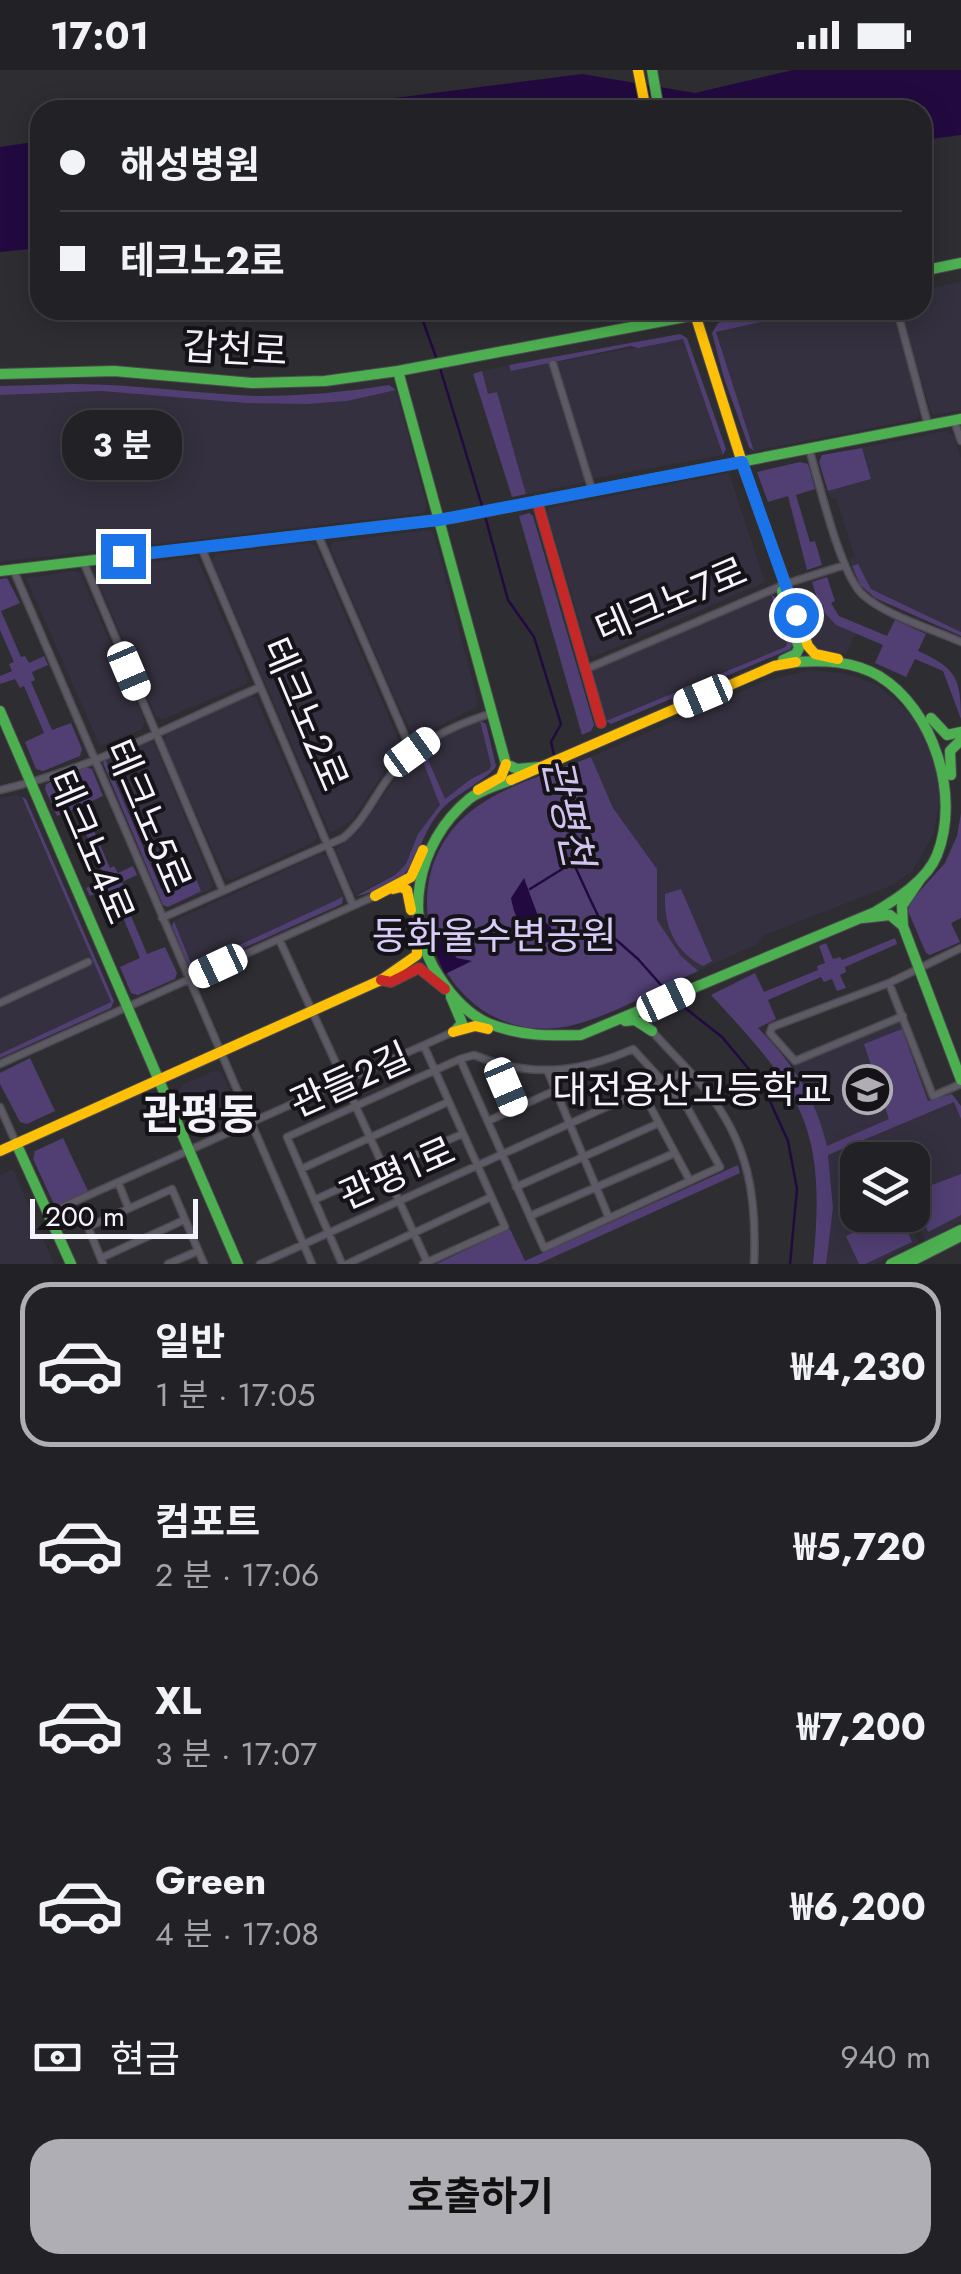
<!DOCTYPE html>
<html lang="ko">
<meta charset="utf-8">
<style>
body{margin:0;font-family:Jost,"Noto Sans KR",sans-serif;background:#2e2f32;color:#f1f3f6;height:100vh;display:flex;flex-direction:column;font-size:38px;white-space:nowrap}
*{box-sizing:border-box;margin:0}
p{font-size:32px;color:#a2a4a7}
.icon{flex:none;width:55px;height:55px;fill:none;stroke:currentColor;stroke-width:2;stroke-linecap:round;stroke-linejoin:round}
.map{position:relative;height:1194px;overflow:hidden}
.drawer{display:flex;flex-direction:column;background:#222226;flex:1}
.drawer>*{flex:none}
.banner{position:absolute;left:30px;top:30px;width:902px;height:220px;border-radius:30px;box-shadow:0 5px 25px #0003,0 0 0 2px #3f3f43;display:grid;align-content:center;height:220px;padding:0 30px;background:#222226}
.fabs{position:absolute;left:840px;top:1072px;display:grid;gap:20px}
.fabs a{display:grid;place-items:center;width:90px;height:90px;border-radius:20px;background:#222226;box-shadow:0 5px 25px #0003,0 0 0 2px #3f3f43;font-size:50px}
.scale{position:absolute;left:30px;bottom:25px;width:168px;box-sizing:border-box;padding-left:10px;border:5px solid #f5f3fb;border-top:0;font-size:28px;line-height:35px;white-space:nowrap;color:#f5f3fb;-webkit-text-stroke:8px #151318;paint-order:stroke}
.end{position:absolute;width:45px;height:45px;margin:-22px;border:12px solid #1a73e8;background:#fff;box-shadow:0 0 0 5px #fff}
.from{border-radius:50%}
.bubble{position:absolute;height:70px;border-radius:30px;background:#222226;box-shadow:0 5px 25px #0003,0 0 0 2px #3f3f43;font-size:32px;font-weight:700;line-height:70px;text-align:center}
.car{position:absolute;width:30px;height:60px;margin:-30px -15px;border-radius:12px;box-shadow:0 0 8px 2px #0007;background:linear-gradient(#fff 24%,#345 0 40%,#fff 0 76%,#345 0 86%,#fff 0)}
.banner b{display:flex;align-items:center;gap:35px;height:95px;font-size:38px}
.banner b+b{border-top:2px solid #3f3f43}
.banner i{width:25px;height:25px;background:#f1f3f6}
ul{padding:18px 0 0;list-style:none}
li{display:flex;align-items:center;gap:30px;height:165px;margin:0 20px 15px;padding:0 10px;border:5px solid transparent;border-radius:30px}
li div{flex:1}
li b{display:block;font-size:38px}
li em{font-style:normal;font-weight:700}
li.active{border-color:#afaeb5}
li>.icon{width:90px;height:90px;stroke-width:1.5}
.pay{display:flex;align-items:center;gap:25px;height:110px;padding:0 30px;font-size:38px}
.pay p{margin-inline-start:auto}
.primary-button{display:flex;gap:20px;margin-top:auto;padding:20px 30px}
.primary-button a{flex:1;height:115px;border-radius:30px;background:#afaeb5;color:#111;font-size:40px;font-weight:700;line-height:115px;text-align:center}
.status{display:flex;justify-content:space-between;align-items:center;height:70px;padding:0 50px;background:#222226;direction:ltr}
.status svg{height:28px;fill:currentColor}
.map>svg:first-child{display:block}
.built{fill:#34303f}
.green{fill:#513f74}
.water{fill:#220a40}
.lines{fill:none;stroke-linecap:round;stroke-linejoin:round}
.stream{stroke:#220a40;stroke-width:2.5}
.street-casing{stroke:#4b4a4d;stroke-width:9}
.fast-casing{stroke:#4b4a4d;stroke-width:12}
.slow-casing{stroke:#4b4a4d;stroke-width:12}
.jam-casing{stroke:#4b4a4d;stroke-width:12}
.street{stroke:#5e5a65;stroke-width:6}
.fast{stroke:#4caf50;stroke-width:10}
.slow{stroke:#ffc107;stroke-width:10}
.jam{stroke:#c62828;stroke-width:10}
.route{stroke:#1a73e8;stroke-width:12}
.labels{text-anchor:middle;stroke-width:8;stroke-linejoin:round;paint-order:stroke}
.street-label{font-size:38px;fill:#f5f3fb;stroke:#151318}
.park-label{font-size:38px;fill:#d8ccf9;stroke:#151318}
.poi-label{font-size:38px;fill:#f5f3fb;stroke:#151318;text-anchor:end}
.water-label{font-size:40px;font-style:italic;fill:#d0c3f0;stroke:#151318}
.quarter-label{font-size:42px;font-weight:bold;fill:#f5f3fb;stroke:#151318}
</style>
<div class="status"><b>17:01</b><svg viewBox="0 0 49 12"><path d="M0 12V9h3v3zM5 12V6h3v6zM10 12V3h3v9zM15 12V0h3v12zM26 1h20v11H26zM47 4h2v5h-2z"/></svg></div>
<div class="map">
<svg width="961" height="1194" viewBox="0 0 961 1194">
<rect width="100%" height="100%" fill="#2e2d32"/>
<path class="built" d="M961,212V340L934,345L931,342L902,247L896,249L920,344L917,349L754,381L716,261L815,240H922L923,219Z
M683,269L723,385L591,409L555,292Z
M549,293L586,408L583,413L526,424L497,322L488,324L482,301L509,295L511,301Z
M396,320L427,437L423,443L0,492V325L101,321L245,333L308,334L347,331Z
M946,361L953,365L961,388V562L871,519L858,495L852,496L850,489L855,487L836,428L831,429L828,421L871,409L862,378Z
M729,403L765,512L593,587L589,585L547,442L549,438Z
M429,460L434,464L478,632L476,637L419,666L412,664L394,626L330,478L333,472Z
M310,473L316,477L401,676L353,749L333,762L329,761L212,490L216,484Z
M192,487L198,490L248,608L246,614L163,649L156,647L95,504L98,498Z
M74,501L80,503L145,652L142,659L100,676L26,508Z
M771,524L787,574L785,577L606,651L592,607L595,599Z
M822,534L837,555L856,563L846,584L818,582L812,577L800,542Z
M809,600L844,603L876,614L916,648L935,685L941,718L934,763L913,800L895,814L765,865L755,875L698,901L681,886L657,850V799L613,738L591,687L768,610Z
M251,626L256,628L317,766L314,772L231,810L225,807L164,673L167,662Z
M480,651L491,695L489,700L471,709L445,730L424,680L454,661Z
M148,670L154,673L213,814L210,820L168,837L105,688Z
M420,684L441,735L418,764L406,794L395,805L355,824L336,781L339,776L357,763L395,709Z
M17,725L22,727L111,932L0,984V728Z
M320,784L327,787L343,827L196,895L192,893L174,851Z
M898,952L902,953L930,1031L826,1077L824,1064L793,996Z
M216,1000L221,1002L241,1045L238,1051L204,1067L197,1064L179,1023L182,1015Z
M955,1032L961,1050V1151L925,1172L913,1135L912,1090H858V1145H907L918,1172L875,1194H826L833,1138L828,1085Z
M13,1099L54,1194H0V1105Z"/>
<path class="green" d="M774,240H815L716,262L754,381L749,377L724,308L712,263L718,253Z
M680,264L687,268L726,379L723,385L683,269L638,278L631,276L511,301L509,295Z
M482,301L488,324L497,322L526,424L512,427L473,304Z
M74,314C136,314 197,324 259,326C302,326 346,322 389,315L396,320L347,331L308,334L245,333L101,321L0,325V316Z
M862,378L871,409L828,421L819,392L822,385Z
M800,392L808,394L815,419L796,425L810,472L815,471L822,495L807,500L788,426L768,432L757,402Z
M529,443L533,446L594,655L591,661L582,665L519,446Z
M858,494L871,519L961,562V566L875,528L860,515L852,496Z
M827,507L835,531L831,533L839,546L887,566L895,550L926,564L918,581C956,598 961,608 961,649L943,601L915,589L906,607L875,593L883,575L836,555L825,543L823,535H819L812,512Z
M7,508L20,533L1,541L21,587L25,586L29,593L44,586L48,595L32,602L35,610L31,612L52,660L71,653L82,679L80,686L43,701L36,699L25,672L44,663L24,616L20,618L15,609L0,614V606L12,601L9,594L14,592L0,560V509Z
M771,524L776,528L792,575L791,579L611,654L606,651L785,577L787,574Z
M480,651L486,654L496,696C491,707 454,725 441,740C423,760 416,795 400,808C389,816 369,824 356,826L395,805L406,794L418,764L440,735L420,684L424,680L445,729L471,709L489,700L491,695Z
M591,687L613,738L657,799V850L681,886L698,901C660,918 597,954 557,958C447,970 384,827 461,750C494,717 549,704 591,687Z
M105,688L161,819L194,804L201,821L168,837L163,835L103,693Z
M85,697L92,699L103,726L83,735L110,798L114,796L118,803L133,796L137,805L122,812L125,820L121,822L147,884L165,877L177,903L175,909L138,925L131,923L120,897L140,888L114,826L109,827L105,819L90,826L86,818L101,811L98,804L102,801L75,739L57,746L45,719L46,714Z
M22,727L26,729L114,931L111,938L0,988V984L111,932Z
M961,743V848L951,853L960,872L930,885L926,883L908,841L910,832L945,793L957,766Z
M681,819L712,891L703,896C674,881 664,856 665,824Z
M343,827L342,834L195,900L189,897L172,856L174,851L191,893L196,895Z
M895,868L897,874L845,897L846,902L840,905L846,918L837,921L832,909L824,912L821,907L768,930L776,949L758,958C792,992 816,1028 827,1076L889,1049L864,974L902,959L928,1031L952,1024L961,1036V1049L954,1032L828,1085L833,1138L826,1194H813C827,1055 802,1023 711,925L755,903L764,922L818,900L817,896L825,893L819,876L826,873L833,889L840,887L842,890Z
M30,988L55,1041L27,1054L20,1052L0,1014V1003Z
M63,1068L88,1121L59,1135L53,1132L33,1089L35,1081Z
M738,1095L740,1103L538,1194H436L510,1159L525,1191Z
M961,1104V1145L928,1162L913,1122Z
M889,1145H901L912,1172L865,1194H859L846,1166Z"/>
<path class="water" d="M793,0H961V65L923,70L922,40H300L582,4L695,23Z
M40,71V178L0,182V77Z
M524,808L538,846L551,857L555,870L541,874C523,862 515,850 511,828Z
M457,858C448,868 448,879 457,888L472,891L445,904L430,871Z"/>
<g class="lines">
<path class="stream" d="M419,240L437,290
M440,298L483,439
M485,446L508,530L534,567L561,654L551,672L573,765V792L590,829L605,860L638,889L669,924
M530,819L572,793
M675,930L722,967L763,1016L788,1071L797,1119L790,1194"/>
<defs>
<path id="street" d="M900,251L928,355
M553,294L592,420
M954,350L961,371
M809,379C819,412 840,504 863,525C885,545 932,559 961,572
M318,465L412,682
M201,477L353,835
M83,491L223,821
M13,499L312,1194
M785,514L845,495
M584,600L781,516
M0,720C90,700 176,653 260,617
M162,848L343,768C362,753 372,731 386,711C412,674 451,656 492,643
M279,869L428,1194
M889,913L933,1026L961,1014
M0,933L88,892
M903,946L795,991L770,963L772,957L889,913L961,878
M652,961C669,981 688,998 705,1019C749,1073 757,1127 754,1194
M0,994L375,826
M496,995L515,1039
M548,1002L609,1148
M643,1023L690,1111
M0,1037L16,1073
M488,1051L556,1020
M301,1099L448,1032
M118,1112L128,1137
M516,1117L659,1053
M314,1130L462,1064
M49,1143L453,962
M530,1146L675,1083
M101,1188L184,1150
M103,1194L88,1157L172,1119L204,1194
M168,1194L198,1181
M260,1194L688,1000
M342,1194L287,1067L460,989L474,985C529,1008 579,1003 633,979L688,1039L720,1097L544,1178L460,989
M347,1194L491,1127
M423,1194L505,1157L424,976"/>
<path id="fast" d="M652,0L659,40
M922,201L961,193
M398,301L506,694
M0,304L114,301L252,313L325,311L398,301L722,240
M0,501L452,448L961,349
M782,521L799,578L796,584L783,590
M0,641L238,1194
M931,648L947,665L961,662
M506,694L517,699L540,697
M951,705L950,681L961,670
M511,710C498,715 480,720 469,729C416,773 401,851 440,908C452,927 470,946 490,954C521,966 548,966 581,965L875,842C897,829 927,810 937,785C961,725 933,639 879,606C853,591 825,590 796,592
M919,811L902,836L903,856L961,1010
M863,848L890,845L903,856
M451,927L462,953L455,961
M625,951L635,950L652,961
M16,1073L71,1194
M891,1194L961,1160
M906,1194L961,1166"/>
<path id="slow" d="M638,0L646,40
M695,244L745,402L808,576L815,584L838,589
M511,710L774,596L796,592
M478,720L501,707L506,694
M393,819L401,817L407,820L411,840
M375,826L411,807L423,780
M453,962L475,956L488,959
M0,1081L381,910L417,885V860"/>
<path id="jam" d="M537,431L601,653
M381,910L391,912L419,898L445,919"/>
</defs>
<use href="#street" class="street-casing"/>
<use href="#fast" class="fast-casing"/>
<use href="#slow" class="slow-casing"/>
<use href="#jam" class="jam-casing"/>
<use href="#street" class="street"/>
<use href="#fast" class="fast"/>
<use href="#slow" class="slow"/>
<use href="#jam" class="jam"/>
</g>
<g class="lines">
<path class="route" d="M123,486L439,450L742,392L796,545"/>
</g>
<defs>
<symbol id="school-ring" viewBox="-11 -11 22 22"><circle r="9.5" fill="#151318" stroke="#afaeb5" stroke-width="1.5"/><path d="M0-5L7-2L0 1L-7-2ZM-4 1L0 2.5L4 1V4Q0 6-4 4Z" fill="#afaeb5"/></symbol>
</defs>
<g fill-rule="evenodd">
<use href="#school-ring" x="840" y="992" width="55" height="55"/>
</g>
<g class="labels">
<g class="street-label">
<text transform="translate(235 279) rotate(3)" y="13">갑천로</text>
<text transform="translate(671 530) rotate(-23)" y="13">테크노7로</text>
<text transform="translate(305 644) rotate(67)" y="13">테크노2로</text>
<text transform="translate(148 746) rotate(67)" y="13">테크노5로</text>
<text transform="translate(91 777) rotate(67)" y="13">테크노4로</text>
<text transform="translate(350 1010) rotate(-24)" y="13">관들2길</text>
<text transform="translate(397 1103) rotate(-24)" y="13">관평1로</text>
</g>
<g class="park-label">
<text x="494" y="879">동화울수변공원</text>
</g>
<g class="poi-label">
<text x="832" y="1033">대전용산고등학교</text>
</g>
<g class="water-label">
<text transform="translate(568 742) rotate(78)" y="14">관평천</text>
</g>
<g class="quarter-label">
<text x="200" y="1059">관평동</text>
</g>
</g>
</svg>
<div class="fabs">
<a><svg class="icon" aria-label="layers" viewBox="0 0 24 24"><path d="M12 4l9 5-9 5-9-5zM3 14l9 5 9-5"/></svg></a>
</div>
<div class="scale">200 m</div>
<i class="end from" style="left:796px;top:545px"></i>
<i class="end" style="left:123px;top:486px"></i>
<div class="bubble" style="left:62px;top:340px;width:120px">3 분</div>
<i class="car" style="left:129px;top:601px;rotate:157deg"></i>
<i class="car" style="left:703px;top:626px;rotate:247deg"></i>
<i class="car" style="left:412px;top:682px;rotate:54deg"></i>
<i class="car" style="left:218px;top:896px;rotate:245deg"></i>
<i class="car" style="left:666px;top:930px;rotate:65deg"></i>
<i class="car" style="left:506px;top:1017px;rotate:157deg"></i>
<div class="banner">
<b><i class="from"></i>해성병원</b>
<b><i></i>테크노2로</b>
</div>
</div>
<section class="drawer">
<ul>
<li class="active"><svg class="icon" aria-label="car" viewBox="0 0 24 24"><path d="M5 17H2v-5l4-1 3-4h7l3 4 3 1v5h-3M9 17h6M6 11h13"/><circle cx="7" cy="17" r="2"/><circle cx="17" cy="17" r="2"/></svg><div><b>일반</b><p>1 분 · 17:05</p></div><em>₩4,230</em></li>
<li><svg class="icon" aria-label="car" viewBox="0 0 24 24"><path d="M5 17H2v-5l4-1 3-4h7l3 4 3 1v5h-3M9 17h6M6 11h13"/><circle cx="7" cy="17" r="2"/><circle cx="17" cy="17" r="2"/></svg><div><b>컴포트</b><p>2 분 · 17:06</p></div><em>₩5,720</em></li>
<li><svg class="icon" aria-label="car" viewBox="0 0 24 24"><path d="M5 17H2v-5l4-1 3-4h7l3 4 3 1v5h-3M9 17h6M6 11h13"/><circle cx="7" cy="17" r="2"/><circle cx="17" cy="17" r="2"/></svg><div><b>XL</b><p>3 분 · 17:07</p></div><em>₩7,200</em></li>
<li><svg class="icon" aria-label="car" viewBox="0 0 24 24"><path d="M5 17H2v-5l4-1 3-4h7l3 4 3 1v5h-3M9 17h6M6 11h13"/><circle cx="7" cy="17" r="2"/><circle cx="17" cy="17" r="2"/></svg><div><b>Green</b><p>4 분 · 17:08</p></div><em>₩6,200</em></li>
</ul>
<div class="pay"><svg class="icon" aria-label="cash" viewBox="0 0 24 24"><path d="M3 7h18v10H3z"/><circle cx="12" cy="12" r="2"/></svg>현금<p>940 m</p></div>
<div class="primary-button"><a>호출하기</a></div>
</section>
